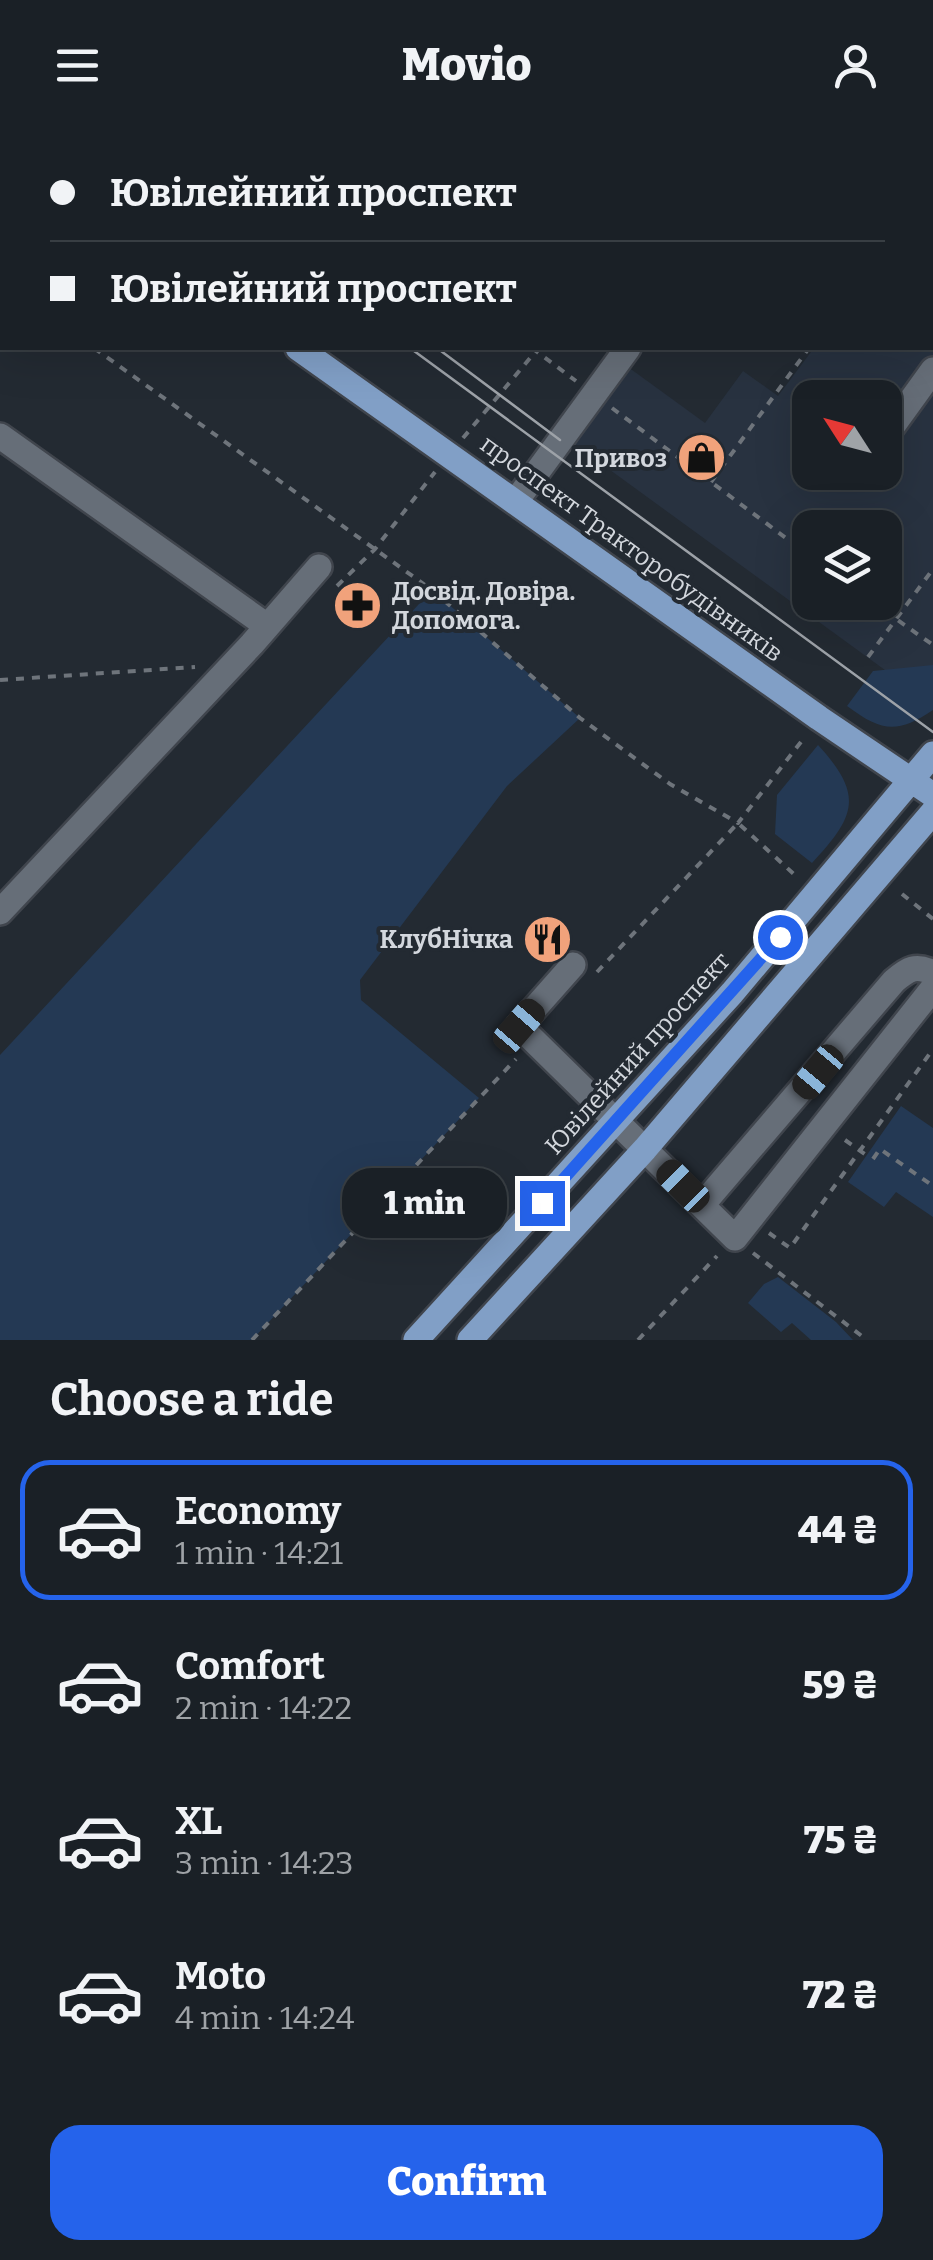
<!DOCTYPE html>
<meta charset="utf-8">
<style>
body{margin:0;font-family:Bitter,serif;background:#23282e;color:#f1f3f6;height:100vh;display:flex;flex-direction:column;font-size:38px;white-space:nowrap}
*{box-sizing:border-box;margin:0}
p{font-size:32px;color:#9fa3a7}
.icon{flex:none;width:55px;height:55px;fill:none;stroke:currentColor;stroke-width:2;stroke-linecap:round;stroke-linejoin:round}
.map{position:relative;height:1210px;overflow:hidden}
.panel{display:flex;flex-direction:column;background:#1a2026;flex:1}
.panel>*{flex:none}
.banner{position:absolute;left:0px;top:0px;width:935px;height:220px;box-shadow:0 10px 40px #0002,0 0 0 2px #383e43;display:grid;align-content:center;height:220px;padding:0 50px;background:#1a2026}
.needle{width:65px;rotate:306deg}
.buttons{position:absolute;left:792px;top:250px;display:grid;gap:20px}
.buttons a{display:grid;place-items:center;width:110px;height:110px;border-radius:20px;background:#1a2026;box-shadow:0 10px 40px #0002,0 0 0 2px #383e43;font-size:50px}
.end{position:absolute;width:45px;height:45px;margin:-22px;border:12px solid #2563eb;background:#fff;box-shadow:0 0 0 5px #fff}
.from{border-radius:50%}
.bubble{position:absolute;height:70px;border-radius:30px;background:#1a2026;box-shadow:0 10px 40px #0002,0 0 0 2px #383e43;font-size:32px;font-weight:800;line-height:70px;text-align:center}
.car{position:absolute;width:30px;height:60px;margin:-30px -15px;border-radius:12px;box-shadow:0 0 8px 2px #0007;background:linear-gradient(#222 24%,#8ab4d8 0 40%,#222 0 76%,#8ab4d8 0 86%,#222 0)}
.banner b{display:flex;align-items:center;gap:35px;height:95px;font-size:38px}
.banner b+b{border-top:2px solid #383e43}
.banner i{width:25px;height:25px;background:#f1f3f6}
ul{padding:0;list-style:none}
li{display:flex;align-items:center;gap:30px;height:140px;margin:0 20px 15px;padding:0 30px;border:5px solid transparent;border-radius:30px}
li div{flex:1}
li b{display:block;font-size:38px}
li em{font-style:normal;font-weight:800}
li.active{border-color:#2563eb}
li>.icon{width:90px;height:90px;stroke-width:1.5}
h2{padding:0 50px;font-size:45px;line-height:120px}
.primary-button{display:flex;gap:20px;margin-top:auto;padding:20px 50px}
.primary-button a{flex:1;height:115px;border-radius:30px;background:#2563eb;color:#fff;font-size:40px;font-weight:800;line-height:115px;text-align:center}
header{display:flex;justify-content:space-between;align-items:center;height:130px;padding:0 50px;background:#1a2026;font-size:45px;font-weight:800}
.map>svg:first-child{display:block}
.built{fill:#283240;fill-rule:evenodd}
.green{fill:#243954}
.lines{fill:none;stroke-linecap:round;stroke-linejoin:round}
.minor-casing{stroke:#40454d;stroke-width:30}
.major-casing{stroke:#40454d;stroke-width:30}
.path{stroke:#6e747b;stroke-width:4;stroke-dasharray:8 8;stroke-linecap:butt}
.minor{stroke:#666e78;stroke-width:25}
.major{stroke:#819fc6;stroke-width:25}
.tram{stroke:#9da2a8;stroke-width:2.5}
.route{stroke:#2563eb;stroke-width:12}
.labels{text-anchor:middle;stroke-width:8;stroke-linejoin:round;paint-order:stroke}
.poi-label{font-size:25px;font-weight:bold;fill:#d3d7dd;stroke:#232a32;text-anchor:end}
.street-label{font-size:25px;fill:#d3d7dd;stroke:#232a32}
</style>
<header><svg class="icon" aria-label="menu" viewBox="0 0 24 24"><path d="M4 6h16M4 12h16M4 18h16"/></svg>Movio<svg class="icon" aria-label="person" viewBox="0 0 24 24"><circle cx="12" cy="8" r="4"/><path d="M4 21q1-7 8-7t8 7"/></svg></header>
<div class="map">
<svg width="933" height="1210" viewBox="0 0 933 1210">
<rect width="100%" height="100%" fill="#232a32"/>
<path class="built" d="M933,53V575L573,313L628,237L705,293L743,241L778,266L814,218H932ZM810,268H885V342H810ZM810,398H885V472H810Z"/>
<path class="green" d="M432,460L580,588L507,656L360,850L361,870L479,968L252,1210H0V925Z
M933,535V580C897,604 882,602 847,576L873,541Z
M818,615C864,665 856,686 812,733L775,704L777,665Z
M901,976L933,998V1087L896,1062L884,1077L848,1052Z
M778,1147L836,1192L853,1210H811L792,1193L781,1202L748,1173L764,1154Z"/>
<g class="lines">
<defs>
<path id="minor" d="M473,0L477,2
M828,2L829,0
M889,301L933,240
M0,306L267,496
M516,371L628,218
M0,782L252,514L319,437
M573,835L519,896L735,1108L933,858
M702,1075L894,851C908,839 916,834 933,843"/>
<path id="major" d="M11,0L14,2
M298,218L819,588L933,665
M416,1210L732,863L933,624
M470,1210L645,1019L933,682"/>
</defs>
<use href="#minor" class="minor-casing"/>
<use href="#major" class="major-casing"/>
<path class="path" d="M251,0L255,2
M932,48H933
M0,150L2,152
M94,218L432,460L580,588L670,654L738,693L804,608
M532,218L576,251
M612,278L810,426
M463,308L536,221
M711,352L809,218
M337,456L375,419L435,342
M872,472L933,515
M868,527L933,439
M0,550L195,537
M902,764L933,789
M597,842L738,693L797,747
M845,1010L866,1025
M873,1029L880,1019L933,1056
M769,1103L790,1118L933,919
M753,1123L867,1210
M252,1210L516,929
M638,1210L717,1126"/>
<use href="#minor" class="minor"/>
<use href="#major" class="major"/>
<path class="tram" d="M114,0L117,2
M145,0L148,2
M410,218L933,602
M437,218L560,310"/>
</g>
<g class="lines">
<path class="route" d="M542,1073L780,807"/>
</g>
<defs>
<symbol id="shop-disc" viewBox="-11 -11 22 22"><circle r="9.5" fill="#f1a27b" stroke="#232a32"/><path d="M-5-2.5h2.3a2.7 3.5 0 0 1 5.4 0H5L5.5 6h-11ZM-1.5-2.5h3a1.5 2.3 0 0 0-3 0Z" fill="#111"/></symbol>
<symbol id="pharmacy-disc" viewBox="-11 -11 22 22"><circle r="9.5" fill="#f1a27b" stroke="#232a32"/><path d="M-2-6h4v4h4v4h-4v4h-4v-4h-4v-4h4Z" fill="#111"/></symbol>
<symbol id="restaurant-disc" viewBox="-11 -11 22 22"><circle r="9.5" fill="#f1a27b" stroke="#232a32"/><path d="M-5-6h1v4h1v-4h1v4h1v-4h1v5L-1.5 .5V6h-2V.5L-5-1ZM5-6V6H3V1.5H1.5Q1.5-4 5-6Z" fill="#111"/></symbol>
</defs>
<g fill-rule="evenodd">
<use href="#shop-disc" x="674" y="300" width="55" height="55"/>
<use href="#pharmacy-disc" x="330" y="448" width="55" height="55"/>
<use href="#restaurant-disc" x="520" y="782" width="55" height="55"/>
</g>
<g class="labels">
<g class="poi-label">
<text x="667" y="337">Привоз</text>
<text x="392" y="470" text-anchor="start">Досвід. Довіра.<tspan x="392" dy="29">Допомога.</tspan></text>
<text x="513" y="818">КлубНічка</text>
</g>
<g class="street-label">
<text transform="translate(632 418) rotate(36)" y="9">проспект Тракторобудівників</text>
<text transform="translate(637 923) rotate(-48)" y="9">Ювілейний проспект</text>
</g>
</g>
</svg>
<div class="buttons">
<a><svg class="needle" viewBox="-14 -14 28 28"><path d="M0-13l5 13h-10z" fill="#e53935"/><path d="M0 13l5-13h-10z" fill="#9fa3a7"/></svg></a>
<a><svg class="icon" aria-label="layers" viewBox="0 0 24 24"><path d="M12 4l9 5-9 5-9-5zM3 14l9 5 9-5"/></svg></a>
</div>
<i class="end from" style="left:780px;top:807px"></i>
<i class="end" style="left:542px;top:1073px"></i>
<div class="bubble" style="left:342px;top:1038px;width:165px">1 min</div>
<i class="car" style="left:519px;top:896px;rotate:41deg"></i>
<i class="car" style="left:818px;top:942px;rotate:220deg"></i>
<i class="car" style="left:683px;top:1056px;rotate:315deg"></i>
<div class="banner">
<b><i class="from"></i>Ювілейний проспект</b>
<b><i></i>Ювілейний проспект</b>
</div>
</div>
<section class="panel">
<h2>Choose a ride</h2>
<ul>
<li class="active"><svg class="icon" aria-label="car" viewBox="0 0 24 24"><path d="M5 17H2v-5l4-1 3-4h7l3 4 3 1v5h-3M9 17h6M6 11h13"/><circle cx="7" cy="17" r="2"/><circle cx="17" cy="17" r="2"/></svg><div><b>Economy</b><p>1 min · 14:21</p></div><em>44 ₴</em></li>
<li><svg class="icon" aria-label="car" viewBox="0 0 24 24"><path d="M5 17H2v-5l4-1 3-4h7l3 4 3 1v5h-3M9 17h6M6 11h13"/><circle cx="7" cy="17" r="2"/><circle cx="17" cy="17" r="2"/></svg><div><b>Comfort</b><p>2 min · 14:22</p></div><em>59 ₴</em></li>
<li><svg class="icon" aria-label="car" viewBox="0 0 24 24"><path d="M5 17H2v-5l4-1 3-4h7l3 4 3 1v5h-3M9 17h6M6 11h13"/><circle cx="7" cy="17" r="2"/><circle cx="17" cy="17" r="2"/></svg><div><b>XL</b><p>3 min · 14:23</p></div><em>75 ₴</em></li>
<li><svg class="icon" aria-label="car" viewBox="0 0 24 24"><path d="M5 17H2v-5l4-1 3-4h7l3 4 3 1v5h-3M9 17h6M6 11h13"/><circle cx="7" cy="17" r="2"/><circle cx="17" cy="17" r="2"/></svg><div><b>Moto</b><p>4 min · 14:24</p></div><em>72 ₴</em></li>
</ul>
<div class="primary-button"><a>Confirm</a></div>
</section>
